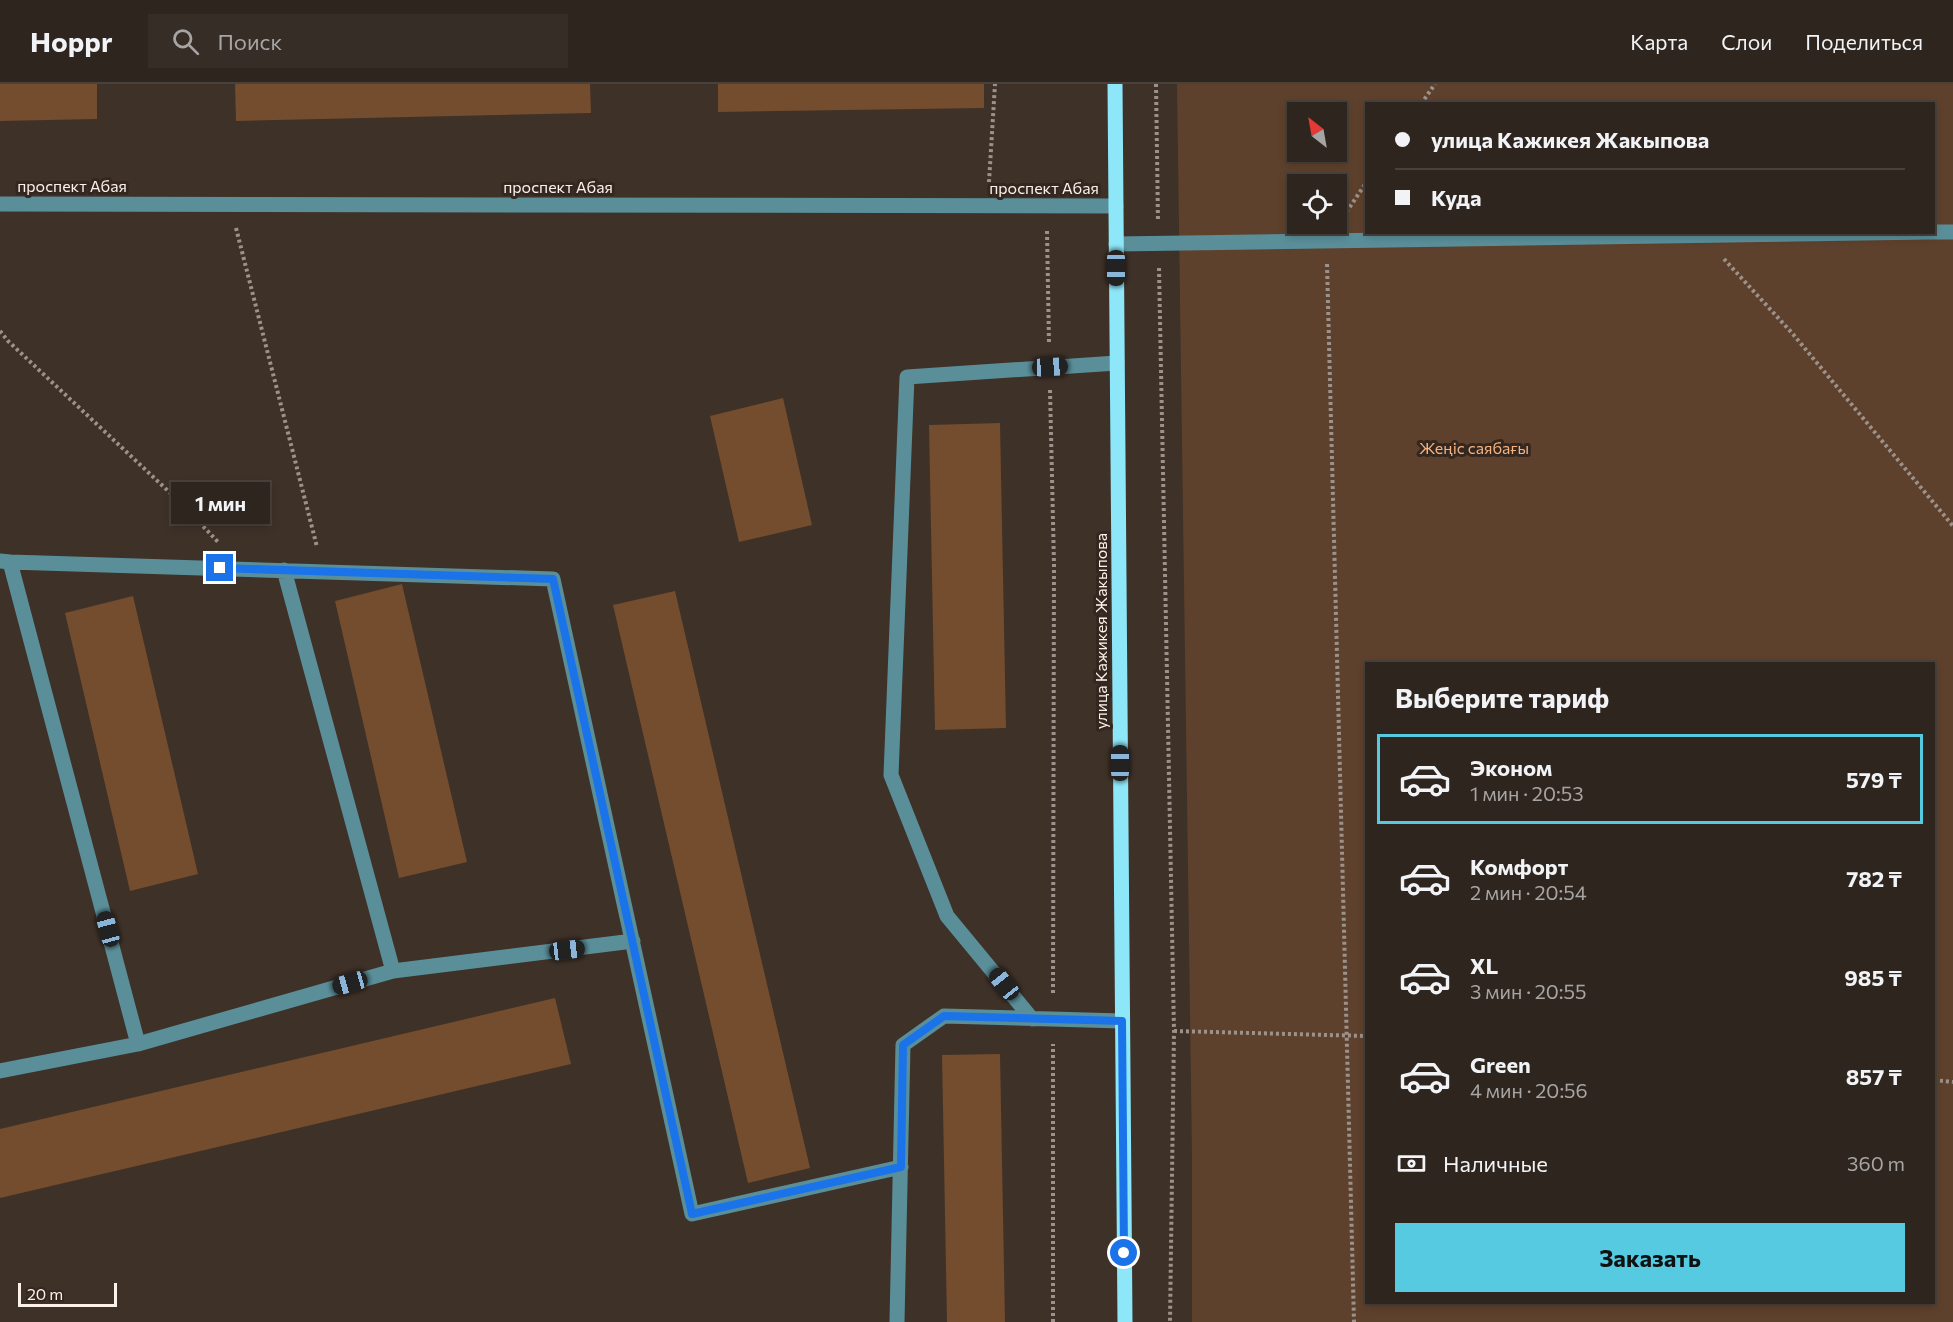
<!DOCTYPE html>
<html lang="ru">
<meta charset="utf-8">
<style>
body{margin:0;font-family:Commissioner,sans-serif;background:#362d27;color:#f1f3f6;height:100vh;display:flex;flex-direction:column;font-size:22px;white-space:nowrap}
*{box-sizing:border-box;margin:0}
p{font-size:20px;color:#a7a5a4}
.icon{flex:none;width:33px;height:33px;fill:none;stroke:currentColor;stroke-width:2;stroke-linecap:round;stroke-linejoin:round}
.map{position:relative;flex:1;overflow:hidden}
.sheet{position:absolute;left:1365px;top:578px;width:570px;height:642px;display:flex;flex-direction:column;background:#2e251e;border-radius:0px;box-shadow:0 3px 9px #0003,0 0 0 2px #49423c}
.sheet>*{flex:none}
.top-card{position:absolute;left:1365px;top:18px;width:570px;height:132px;border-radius:0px;box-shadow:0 3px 9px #0003,0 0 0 2px #49423c;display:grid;align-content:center;height:132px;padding:0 30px;background:#2e251e}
.needle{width:39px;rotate:329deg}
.buttons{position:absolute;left:1287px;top:18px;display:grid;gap:12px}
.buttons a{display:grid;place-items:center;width:60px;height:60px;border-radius:0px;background:#2e251e;box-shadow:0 3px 9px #0003,0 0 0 2px #49423c;font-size:30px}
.scale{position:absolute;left:18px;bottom:15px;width:99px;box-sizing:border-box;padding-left:6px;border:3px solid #faf1eb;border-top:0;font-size:16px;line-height:21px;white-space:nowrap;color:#faf1eb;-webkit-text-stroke:4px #34271f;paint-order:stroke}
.end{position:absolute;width:27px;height:27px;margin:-14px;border:8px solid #1a73e8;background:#fff;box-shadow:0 0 0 3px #fff}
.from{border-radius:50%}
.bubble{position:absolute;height:42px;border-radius:0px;background:#2e251e;box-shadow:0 3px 9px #0003,0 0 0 2px #49423c;font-size:20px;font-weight:700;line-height:42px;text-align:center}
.car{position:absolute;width:18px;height:36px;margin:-18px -9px;border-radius:8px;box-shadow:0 0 4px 2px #0007;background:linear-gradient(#222 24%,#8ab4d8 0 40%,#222 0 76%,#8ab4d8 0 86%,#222 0)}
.top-card b{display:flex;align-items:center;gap:21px;height:57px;font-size:22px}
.top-card b+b{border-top:2px solid #49423c}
.top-card i{width:15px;height:15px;background:#f1f3f6}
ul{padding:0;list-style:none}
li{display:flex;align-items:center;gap:18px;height:90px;margin:0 12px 9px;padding:0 18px;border:3px solid transparent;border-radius:0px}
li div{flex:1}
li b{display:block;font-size:22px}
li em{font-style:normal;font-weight:700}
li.on{border-color:#55cae0}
li>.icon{width:54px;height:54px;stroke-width:1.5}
h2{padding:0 30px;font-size:27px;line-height:72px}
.pay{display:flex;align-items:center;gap:15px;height:66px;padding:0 30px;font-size:22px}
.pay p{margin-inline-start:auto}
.button{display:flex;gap:12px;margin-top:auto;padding:12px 30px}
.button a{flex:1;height:69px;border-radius:0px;background:#55cae0;color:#111;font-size:24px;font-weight:700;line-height:69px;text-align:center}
header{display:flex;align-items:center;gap:36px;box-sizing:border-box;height:84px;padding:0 30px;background:#2e251e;border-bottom:2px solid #49423c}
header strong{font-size:28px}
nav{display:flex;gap:33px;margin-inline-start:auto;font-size:21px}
.search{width:420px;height:54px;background:#362d27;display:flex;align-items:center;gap:15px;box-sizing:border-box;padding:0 21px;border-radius:0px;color:#a7a5a4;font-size:22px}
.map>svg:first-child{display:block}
.green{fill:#5e412c;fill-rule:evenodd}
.building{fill:#744c2e}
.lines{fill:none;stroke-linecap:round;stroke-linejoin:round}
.path{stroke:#9d928b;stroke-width:4;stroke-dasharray:3 3;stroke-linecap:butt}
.minor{stroke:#5a8f9a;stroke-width:15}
.major{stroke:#8ee6f9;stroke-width:15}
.route{stroke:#1a73e8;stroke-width:8}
.labels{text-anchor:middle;stroke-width:6;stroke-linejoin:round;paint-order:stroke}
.street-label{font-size:16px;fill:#faf1eb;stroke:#34271f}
.park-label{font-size:16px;fill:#f4b281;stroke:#34271f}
</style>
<header>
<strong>Hoppr</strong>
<div class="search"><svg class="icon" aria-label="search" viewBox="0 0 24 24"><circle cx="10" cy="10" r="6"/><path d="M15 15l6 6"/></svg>Поиск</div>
<nav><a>Карта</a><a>Слои</a><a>Поделиться</a></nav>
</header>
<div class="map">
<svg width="1953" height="1238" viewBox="0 0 1953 1238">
<rect width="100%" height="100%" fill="#3e3128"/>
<path class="green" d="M1177,0H1953V1238H1192V1071ZM1366,20H1934V148H1366ZM1298,28H1336V68H1298ZM1298,100H1336V140H1298ZM1366,579H1934V1218H1366Z"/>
<path class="building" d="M0,0H97V35L0,37Z
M235,0H590L591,29L236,37Z
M718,0H984V24L718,28Z
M783,314L812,441L739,458L710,332Z
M1000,339L1006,644L935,646L929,341Z
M402,500L467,778L399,794L335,517Z
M675,507L810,1084L748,1099L613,521Z
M133,512L198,790L130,807L65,529Z
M555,914L571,980L0,1114V1045Z
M1000,970L1005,1238H947L942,971Z"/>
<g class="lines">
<path class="path" d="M1156,0L1158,137
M1421,20L1435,0
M989,98L995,0
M1343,133L1366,99
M236,144L317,463
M1047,147L1049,259
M1724,175L1792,249L1953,442
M1327,180L1354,1238
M1159,184L1174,947L1170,1238
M0,247L8,257L181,419L219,459
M1050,306L1054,480L1053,910
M1174,947L1366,952
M1934,996L1953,998
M1053,1238V960"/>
<path class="minor" d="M0,120L1116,122
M1934,148H1953
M1116,160L1929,148
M0,477L10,478L138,960
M10,478L553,495L692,1130L901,1083
M284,486L393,887L633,857
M1032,935L947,832L891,691L907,293L1117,279
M0,987L138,960L393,887
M897,1238L903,961L944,932L1122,937"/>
<path class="major" d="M1115,0L1125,1238"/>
</g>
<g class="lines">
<path class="route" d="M220,484L553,495L692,1130L901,1083L903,961L944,932L1122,937L1124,1169"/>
</g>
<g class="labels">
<g class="street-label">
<text x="72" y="108">проспект Абая</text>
<text x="558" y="109">проспект Абая</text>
<text x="1044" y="110">проспект Абая</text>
<text transform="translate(1101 547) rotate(-90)" y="6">улица Кажикея Жакыпова</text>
</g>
<g class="park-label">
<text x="1474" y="370">Жеңіс саябағы</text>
</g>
</g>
</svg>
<div class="buttons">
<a><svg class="needle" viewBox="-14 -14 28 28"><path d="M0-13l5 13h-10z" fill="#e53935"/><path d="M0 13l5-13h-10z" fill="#a7a5a4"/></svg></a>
<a><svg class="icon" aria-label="locate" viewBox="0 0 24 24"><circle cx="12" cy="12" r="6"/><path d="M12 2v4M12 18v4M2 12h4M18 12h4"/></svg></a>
</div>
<div class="scale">20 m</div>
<i class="end from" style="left:1124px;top:1169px"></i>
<i class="end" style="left:220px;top:484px"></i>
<div class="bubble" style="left:171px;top:398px;width:99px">1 мин</div>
<i class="car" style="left:1116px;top:184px;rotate:180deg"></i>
<i class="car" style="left:1050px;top:283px;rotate:87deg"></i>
<i class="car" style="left:1120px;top:679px;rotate:0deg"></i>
<i class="car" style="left:108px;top:845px;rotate:345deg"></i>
<i class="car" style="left:567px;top:866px;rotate:83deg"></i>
<i class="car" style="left:350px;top:899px;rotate:254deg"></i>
<i class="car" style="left:1004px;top:900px;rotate:321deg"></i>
<div class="top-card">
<b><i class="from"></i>улица Кажикея Жакыпова</b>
<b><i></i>Куда</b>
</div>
<section class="sheet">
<h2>Выберите тариф</h2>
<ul>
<li class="on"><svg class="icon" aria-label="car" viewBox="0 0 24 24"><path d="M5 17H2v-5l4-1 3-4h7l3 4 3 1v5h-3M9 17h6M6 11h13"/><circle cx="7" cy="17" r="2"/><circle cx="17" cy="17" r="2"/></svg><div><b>Эконом</b><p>1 мин · 20:53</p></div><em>579 ₸</em></li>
<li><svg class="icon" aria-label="car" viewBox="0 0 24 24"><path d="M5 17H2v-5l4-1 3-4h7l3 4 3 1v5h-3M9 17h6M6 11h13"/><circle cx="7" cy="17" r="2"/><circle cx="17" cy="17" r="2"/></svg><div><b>Комфорт</b><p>2 мин · 20:54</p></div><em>782 ₸</em></li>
<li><svg class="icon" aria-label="car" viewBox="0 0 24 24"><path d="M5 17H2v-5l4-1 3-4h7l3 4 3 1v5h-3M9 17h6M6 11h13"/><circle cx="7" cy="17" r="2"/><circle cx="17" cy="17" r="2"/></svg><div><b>XL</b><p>3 мин · 20:55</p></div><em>985 ₸</em></li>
<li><svg class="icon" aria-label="car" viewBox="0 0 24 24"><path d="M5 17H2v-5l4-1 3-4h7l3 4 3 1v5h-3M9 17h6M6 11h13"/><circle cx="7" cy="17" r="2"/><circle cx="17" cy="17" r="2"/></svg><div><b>Green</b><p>4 мин · 20:56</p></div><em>857 ₸</em></li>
</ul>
<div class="pay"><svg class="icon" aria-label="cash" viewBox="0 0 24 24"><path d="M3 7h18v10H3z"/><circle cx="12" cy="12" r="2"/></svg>Наличные<p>360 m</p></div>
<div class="button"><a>Заказать</a></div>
</section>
</div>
